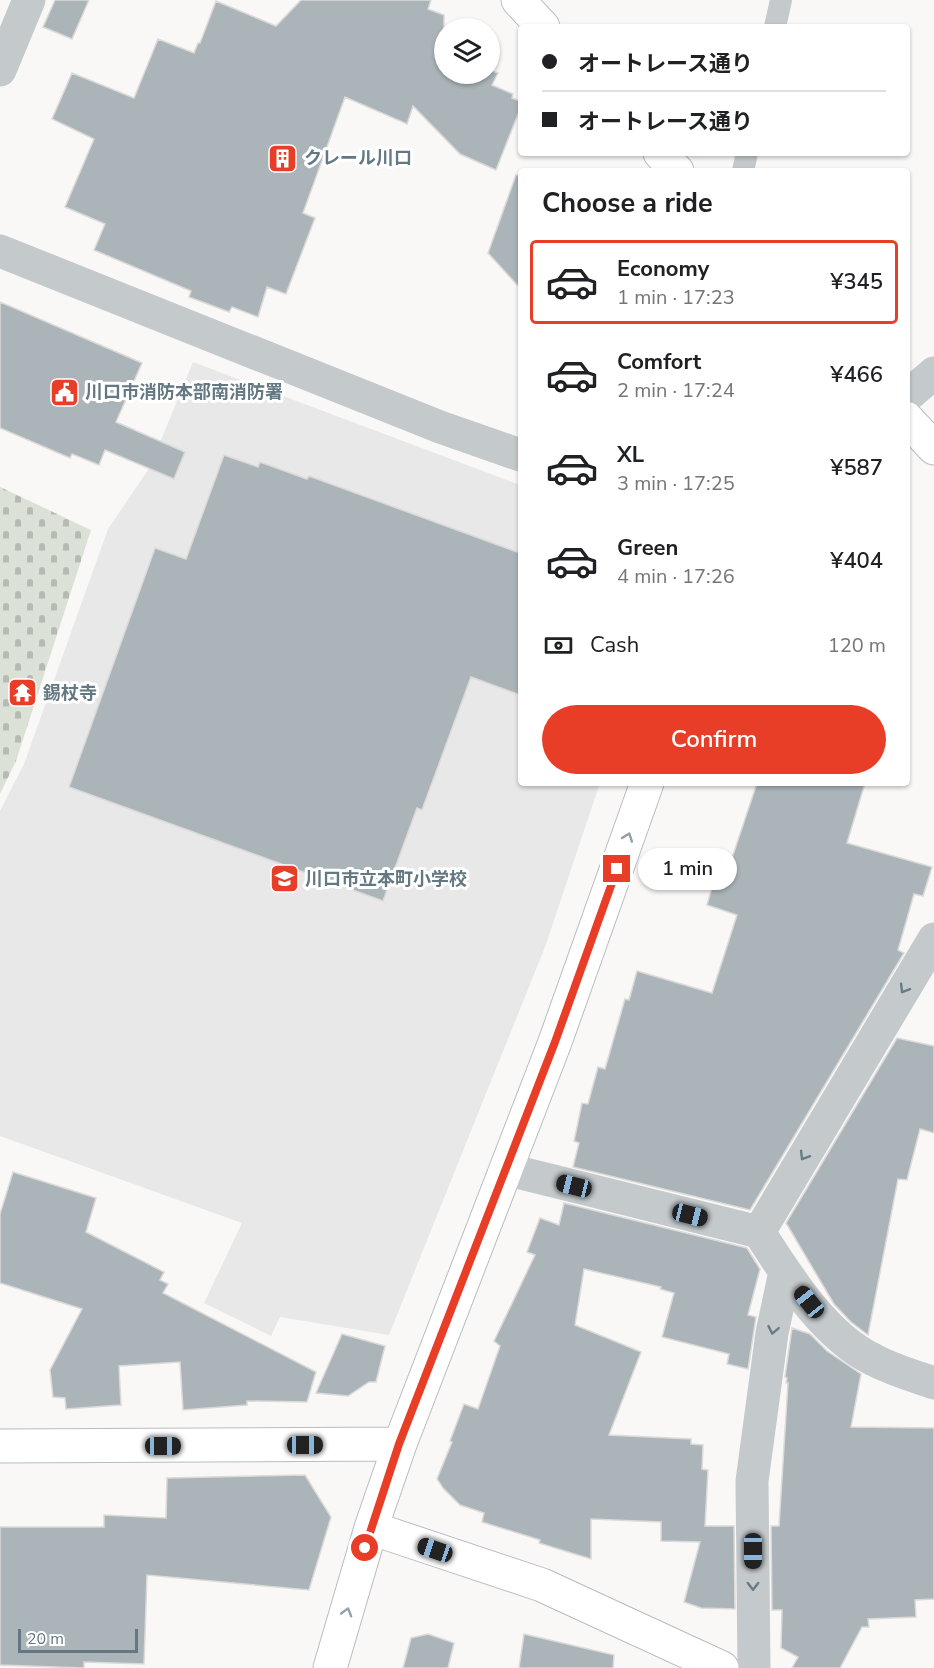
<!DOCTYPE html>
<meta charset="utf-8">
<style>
body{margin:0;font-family:"Nunito Sans","Noto Sans JP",sans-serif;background:#f6f6f6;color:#202124;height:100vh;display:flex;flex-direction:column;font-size:22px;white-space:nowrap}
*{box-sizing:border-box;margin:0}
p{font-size:20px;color:#757577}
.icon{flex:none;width:33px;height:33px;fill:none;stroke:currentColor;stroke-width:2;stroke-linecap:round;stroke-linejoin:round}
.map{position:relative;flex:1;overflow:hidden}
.sheet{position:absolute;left:518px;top:168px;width:392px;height:618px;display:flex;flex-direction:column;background:#fff;border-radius:6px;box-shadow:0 2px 4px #0004}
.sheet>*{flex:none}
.top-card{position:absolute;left:518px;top:24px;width:392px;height:132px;border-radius:6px;box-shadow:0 2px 4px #0004;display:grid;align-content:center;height:132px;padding:0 24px;background:#fff}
.buttons{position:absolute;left:434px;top:18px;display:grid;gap:12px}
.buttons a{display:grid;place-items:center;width:66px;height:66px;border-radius:50%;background:#fff;box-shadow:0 2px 4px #0004;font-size:30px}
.scale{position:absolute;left:18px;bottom:15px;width:120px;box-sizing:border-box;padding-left:6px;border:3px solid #637882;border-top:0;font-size:16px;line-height:21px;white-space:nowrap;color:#637882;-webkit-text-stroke:4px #fff;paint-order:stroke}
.end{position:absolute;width:27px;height:27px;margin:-14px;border:8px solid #e83e27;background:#fff;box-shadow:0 0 0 3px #fff}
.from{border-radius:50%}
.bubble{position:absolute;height:42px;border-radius:21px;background:#fff;box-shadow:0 2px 4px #0004;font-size:20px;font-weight:600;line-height:42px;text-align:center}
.car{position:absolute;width:18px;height:36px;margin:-18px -9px;border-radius:8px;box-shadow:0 0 4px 2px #0007;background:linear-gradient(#222 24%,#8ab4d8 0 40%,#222 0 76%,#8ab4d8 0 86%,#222 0)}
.top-card b{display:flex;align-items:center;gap:21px;height:57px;font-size:22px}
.top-card b+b{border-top:2px solid #e0e0e0}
.top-card i{width:15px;height:15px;background:#202124}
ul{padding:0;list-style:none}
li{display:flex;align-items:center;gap:18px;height:84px;margin:0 12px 9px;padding:0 12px;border:3px solid transparent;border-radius:6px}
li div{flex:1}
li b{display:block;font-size:22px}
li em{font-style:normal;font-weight:600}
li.on{border-color:#e83e27}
li>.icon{width:54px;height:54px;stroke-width:1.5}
h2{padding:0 24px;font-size:27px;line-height:72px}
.pay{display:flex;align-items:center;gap:15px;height:66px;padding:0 24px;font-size:22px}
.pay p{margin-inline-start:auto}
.primary-button{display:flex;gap:12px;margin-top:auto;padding:12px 24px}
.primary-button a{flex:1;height:69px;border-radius:36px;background:#e83e27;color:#fff;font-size:24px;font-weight:600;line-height:69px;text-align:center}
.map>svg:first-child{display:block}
.built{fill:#e7e8e7}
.cemetery{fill:url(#cemetery-stones)}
.building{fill:#abb5b9;stroke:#dbdad8;stroke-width:1.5}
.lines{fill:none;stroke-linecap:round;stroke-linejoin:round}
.secondary-casing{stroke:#b6bdc0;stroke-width:35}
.primary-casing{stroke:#b7bdc0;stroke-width:35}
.lane{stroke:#c4c9cc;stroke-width:22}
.street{stroke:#c4c9cc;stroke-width:33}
.secondary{stroke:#fff;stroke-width:33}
.primary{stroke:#fff;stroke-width:33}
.oneway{stroke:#92a0a8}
.oneway2{stroke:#687c86}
.route{stroke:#e83e27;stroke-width:8}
.labels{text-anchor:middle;stroke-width:6;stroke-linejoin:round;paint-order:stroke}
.poi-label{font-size:18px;font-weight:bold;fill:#637882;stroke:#fff;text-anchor:start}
</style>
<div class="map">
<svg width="934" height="1668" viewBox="0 0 934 1668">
<defs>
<pattern id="cemetery-stones" width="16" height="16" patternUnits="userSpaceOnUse" patternTransform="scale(1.5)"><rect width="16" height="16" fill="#dbe1d7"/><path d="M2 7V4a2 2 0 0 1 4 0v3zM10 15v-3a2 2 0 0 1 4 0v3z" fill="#b5bbb4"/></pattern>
</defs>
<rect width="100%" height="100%" fill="#f9f8f6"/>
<path class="built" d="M193,362L520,485V783H600L545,947L389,1335L280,1317L271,1336L204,1303L242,1223L0,1136V811L24,764L108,529L150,467Z"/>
<path class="cemetery" d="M0,487L91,530L16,761L0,794Z"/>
<path class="building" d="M55,0H89L72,39L43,27Z
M301,0H431L428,9L444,15V74H489V70L498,73L492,85L513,94L512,98L520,101V109L496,170L460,154L413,106L407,124L345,97L303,213L315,218L286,294L267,287L258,317L232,307L229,312L189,297L191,291L94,250L105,224L65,207L94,139L52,119L72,73L134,98L158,39L194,53L198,43H200L216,1L276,26Z
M516,175L520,176V288L488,253Z
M0,302L142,363L116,422L185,452L174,479L105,450L99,465L72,454L70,458L0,428Z
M224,455L258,467L260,462L307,479L309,476L520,553V695L471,677L422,810L417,808L383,901L69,787L155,548L186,559Z
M757,783H865L847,843L932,867L923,896L914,894L898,950L904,953L750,1210L573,1167L579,1143L574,1141L582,1103L588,1104L598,1067L605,1069L625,999L629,1000L637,971L712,993L737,915L707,905L719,863L729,867Z
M897,1038L934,1046V1133L920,1129L907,1180L898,1179L868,1335L851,1322L834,1304L786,1223Z
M13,1172L96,1198L86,1232L164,1272L160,1280L168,1284L163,1293L316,1372L307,1402L247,1401V1405L183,1410L180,1362L119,1366L121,1405L66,1409L65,1398L53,1397L50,1370L82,1309L0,1283V1214Z
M564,1203L747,1248L760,1269L748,1315L756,1317L748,1369L727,1364L729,1354L662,1337L674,1293L660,1289L661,1287L584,1269L575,1325L641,1352L609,1435L691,1439V1444L703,1445L702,1469L708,1470L705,1526H734L735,1609L701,1608L684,1602L700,1542L661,1541V1522L591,1519V1559L539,1543L540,1540L482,1522L484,1513L460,1505L443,1488L437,1479L452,1442L450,1441L464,1404L478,1409L500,1346L494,1341L535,1255L527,1252L540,1218L559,1225Z
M792,1328L810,1334L827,1351L861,1374L851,1427L934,1428V1599L915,1600L916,1617L868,1619L869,1627H862L840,1668H792L798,1657L781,1648L782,1610H772L771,1526H779L788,1383H786L787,1378L785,1377Z
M342,1334L385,1346L376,1382H369L348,1396L316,1393Z
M305,1475L331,1517L309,1590L147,1575L144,1664L84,1662V1668L0,1665V1527H104V1515L166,1518L167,1478Z
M428,1634L454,1643L448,1668H403L411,1638Z
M524,1634L614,1655L613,1668H519Z"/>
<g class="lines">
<defs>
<path id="secondary" d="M0,1446L400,1444
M371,1528L542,1585L722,1668
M330,1668L371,1528L400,1444L555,1042L647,783"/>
<path id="primary" d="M518,0L543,27
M660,153L677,171
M906,418L934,448"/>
</defs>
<use href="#secondary" class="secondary-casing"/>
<use href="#primary" class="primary-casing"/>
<path class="lane" d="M775,27L781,0
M743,171L747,153"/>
<path class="street" d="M0,70L29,0
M0,251L440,427L520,455
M906,397L934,373
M505,1169L759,1232C788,1277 824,1336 874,1360C893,1370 914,1376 934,1383
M759,1232L934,939
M754,1668L752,1481L772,1333L785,1272"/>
<use href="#secondary" class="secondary"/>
<use href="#primary" class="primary"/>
</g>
<defs><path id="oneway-chevron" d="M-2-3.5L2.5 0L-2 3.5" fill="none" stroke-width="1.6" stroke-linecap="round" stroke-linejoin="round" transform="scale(1.5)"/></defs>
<g class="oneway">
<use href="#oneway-chevron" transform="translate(628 837) rotate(-70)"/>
<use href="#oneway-chevron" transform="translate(347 1612) rotate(-74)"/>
</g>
<g class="oneway2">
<use href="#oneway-chevron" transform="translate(904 989) rotate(121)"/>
<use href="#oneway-chevron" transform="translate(804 1156) rotate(121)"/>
<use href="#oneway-chevron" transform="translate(773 1330) rotate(101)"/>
<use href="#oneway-chevron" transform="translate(753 1586) rotate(90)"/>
</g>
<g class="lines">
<path class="route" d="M365,1548L399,1444L555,1042L617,869"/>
</g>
<defs>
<symbol id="building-square" viewBox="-11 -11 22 22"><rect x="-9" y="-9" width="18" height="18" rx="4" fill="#e83e27" stroke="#fff"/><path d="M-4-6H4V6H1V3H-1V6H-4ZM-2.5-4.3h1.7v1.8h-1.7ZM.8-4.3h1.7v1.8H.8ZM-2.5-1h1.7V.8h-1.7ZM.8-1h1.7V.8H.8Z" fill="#fff"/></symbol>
<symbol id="civic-square" viewBox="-11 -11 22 22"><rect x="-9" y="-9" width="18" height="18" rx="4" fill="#e83e27" stroke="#fff"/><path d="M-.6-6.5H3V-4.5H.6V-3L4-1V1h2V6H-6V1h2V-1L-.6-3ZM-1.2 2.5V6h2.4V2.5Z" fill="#fff"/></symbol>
<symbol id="temple-square" viewBox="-11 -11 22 22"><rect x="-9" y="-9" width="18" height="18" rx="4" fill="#e83e27" stroke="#fff"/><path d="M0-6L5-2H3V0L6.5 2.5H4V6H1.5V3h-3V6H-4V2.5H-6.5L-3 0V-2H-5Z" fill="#fff"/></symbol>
<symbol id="school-square" viewBox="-11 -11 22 22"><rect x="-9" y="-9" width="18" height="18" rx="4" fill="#e83e27" stroke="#fff"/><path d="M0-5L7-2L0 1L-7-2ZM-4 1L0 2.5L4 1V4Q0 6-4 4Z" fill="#fff"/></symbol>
</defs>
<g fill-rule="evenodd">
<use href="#building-square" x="266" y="142" width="33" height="33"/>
<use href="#civic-square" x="48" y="376" width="33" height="33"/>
<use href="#temple-square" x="6" y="676" width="33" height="33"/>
<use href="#school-square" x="268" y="862" width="33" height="33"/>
</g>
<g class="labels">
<g class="poi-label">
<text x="304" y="164">クレール川口</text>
<text x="85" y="398">川口市消防本部南消防署</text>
<text x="43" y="699">錫杖寺</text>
<text x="305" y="885">川口市立本町小学校</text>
</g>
</g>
</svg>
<div class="buttons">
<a><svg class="icon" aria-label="layers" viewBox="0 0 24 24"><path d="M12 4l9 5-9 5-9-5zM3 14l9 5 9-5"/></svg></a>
</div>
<div class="scale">20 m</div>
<i class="end from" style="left:365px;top:1548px"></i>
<i class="end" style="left:617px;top:869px"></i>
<div class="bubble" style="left:638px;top:848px;width:99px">1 min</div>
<i class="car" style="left:574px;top:1186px;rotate:284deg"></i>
<i class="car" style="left:690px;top:1215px;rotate:104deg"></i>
<i class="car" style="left:809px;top:1302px;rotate:321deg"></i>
<i class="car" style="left:305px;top:1445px;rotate:90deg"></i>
<i class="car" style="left:163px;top:1446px;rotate:90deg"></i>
<i class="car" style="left:435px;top:1550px;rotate:289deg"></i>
<i class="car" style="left:753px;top:1551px;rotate:180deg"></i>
<div class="top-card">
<b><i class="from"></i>オートレース通り</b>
<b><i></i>オートレース通り</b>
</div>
<section class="sheet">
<h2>Choose a ride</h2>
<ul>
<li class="on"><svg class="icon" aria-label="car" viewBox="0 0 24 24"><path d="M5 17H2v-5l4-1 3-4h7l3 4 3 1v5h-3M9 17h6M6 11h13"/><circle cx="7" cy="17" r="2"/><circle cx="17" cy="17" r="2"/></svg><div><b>Economy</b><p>1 min · 17:23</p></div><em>¥345</em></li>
<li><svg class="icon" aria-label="car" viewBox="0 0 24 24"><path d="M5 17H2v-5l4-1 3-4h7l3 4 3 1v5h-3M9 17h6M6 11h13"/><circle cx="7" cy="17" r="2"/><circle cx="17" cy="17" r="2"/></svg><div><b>Comfort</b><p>2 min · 17:24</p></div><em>¥466</em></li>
<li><svg class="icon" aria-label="car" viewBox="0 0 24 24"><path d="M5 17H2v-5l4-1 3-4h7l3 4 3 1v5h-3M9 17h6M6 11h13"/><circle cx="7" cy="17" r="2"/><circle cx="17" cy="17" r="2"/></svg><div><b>XL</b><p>3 min · 17:25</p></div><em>¥587</em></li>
<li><svg class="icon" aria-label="car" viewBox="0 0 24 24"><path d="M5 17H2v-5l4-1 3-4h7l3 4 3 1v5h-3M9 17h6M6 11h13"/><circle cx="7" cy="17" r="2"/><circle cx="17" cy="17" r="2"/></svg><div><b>Green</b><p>4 min · 17:26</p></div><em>¥404</em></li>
</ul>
<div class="pay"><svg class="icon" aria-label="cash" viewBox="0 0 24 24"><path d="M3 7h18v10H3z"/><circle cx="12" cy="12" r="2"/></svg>Cash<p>120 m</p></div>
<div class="primary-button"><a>Confirm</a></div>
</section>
</div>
